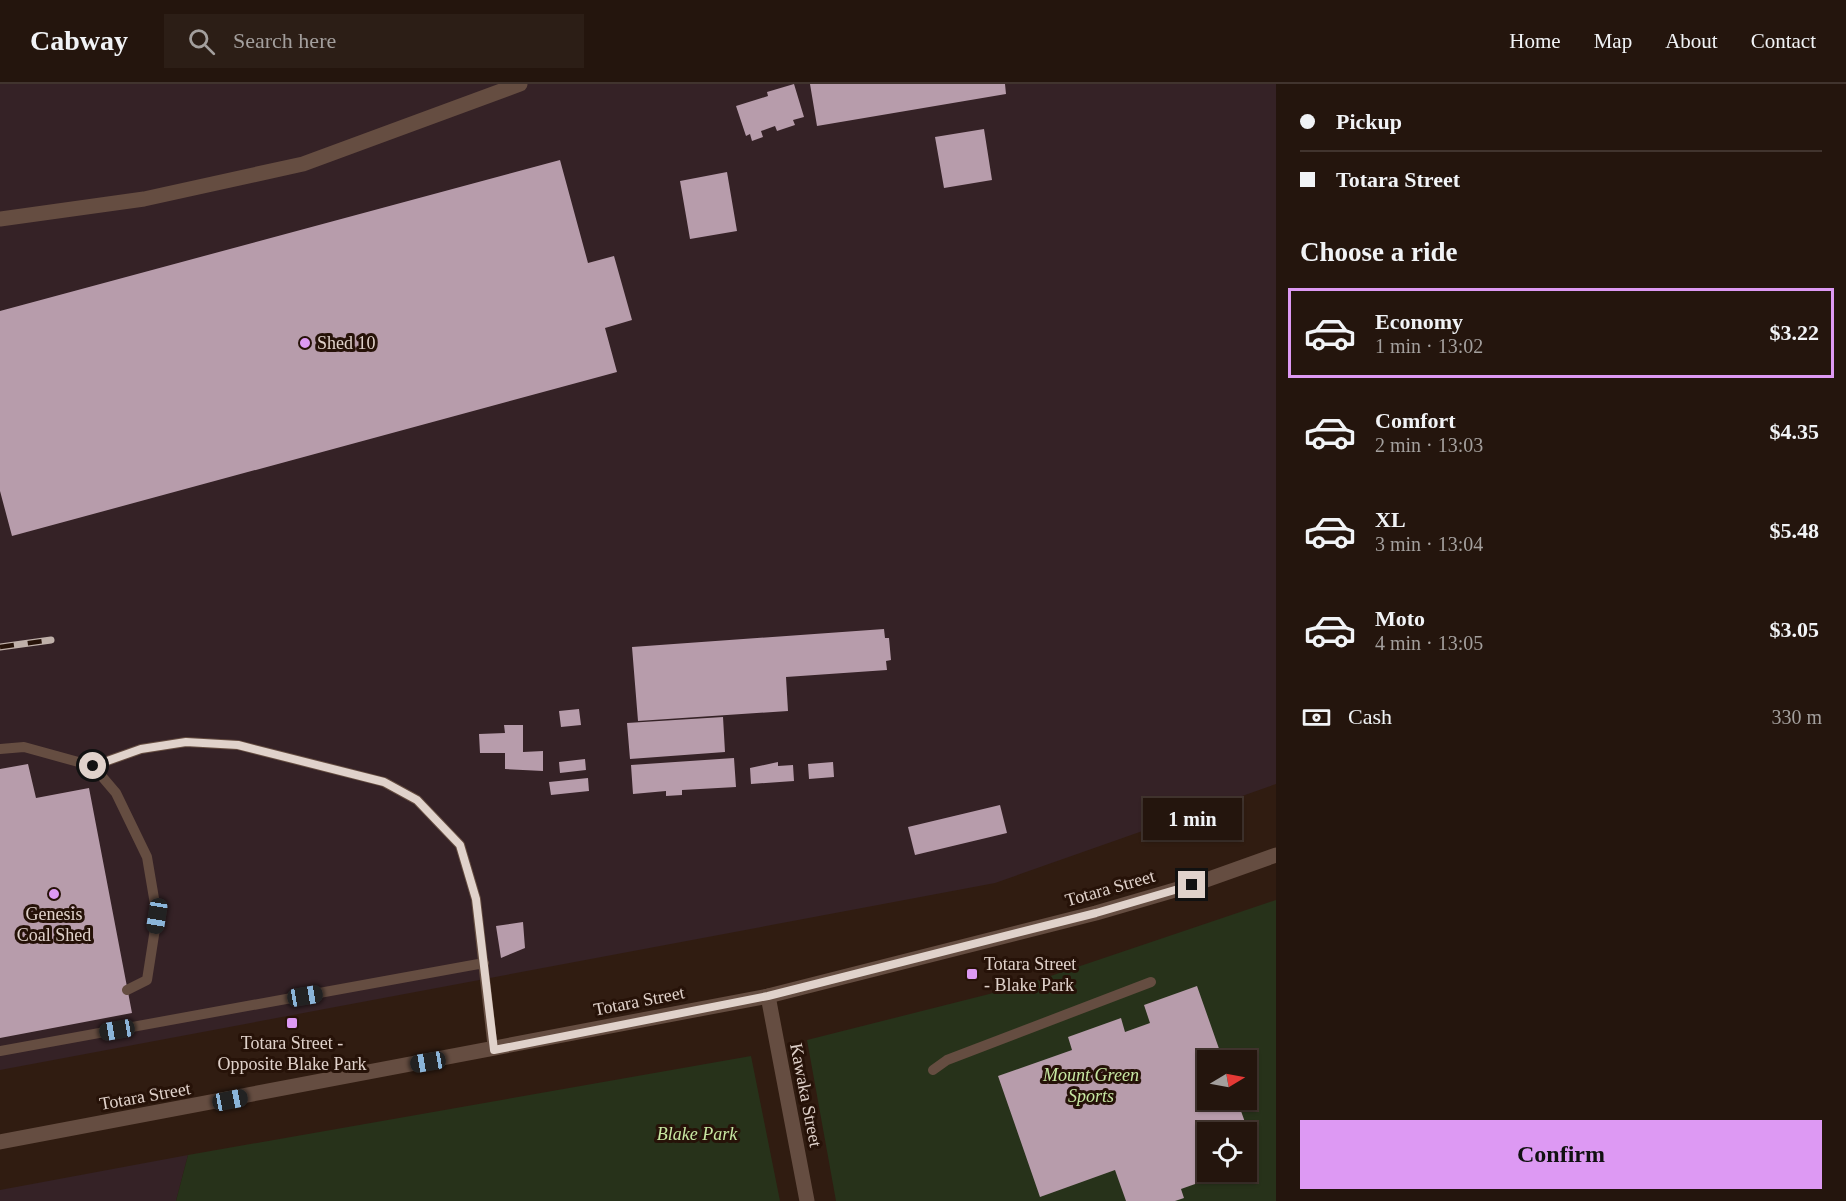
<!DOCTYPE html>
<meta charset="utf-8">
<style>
body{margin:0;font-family:"Times New Roman",serif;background:#2c1e16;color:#f1f3f6;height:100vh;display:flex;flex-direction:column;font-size:22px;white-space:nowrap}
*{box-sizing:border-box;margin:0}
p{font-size:20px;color:#a39f9d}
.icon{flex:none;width:33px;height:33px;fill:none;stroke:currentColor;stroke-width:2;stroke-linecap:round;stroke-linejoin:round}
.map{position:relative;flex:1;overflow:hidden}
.panel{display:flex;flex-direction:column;background:#24150d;width:570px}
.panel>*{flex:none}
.banner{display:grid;align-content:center;height:132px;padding:0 24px;background:#24150d}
.needle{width:39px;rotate:80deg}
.buttons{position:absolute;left:1197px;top:966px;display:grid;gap:12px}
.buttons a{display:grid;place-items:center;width:60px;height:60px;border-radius:0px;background:#24150d;box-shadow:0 2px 4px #0004,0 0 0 2px #41342e;font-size:30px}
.end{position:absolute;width:27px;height:27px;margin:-14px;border:8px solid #e0d2cb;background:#111;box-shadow:0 0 0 3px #111}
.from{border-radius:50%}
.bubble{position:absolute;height:42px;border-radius:0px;background:#24150d;box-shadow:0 2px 4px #0004,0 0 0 2px #41342e;font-size:20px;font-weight:600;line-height:42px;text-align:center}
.car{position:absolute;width:18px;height:36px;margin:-18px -9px;border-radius:8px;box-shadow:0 0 4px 2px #0007;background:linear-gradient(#222 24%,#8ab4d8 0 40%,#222 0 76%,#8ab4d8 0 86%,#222 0)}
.banner b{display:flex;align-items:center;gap:21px;height:57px;font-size:22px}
.banner b+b{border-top:2px solid #41342e}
.banner i{width:15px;height:15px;background:#f1f3f6}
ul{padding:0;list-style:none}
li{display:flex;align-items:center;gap:18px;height:90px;margin:0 12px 9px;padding:0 12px;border:3px solid transparent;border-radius:0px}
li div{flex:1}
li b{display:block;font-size:22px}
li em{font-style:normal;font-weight:600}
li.current{border-color:#dd99f3}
li>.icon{width:54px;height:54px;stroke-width:1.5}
h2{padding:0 24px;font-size:27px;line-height:72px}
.pay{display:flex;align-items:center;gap:15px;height:66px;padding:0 24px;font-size:22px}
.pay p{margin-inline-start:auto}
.cta{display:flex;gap:12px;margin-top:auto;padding:12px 24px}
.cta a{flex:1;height:69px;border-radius:0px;background:#dd99f3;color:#111;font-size:24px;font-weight:600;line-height:69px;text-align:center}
header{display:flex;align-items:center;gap:36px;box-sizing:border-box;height:84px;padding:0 30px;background:#24150d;border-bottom:2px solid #41342e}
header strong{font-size:28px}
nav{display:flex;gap:33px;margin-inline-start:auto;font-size:21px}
.search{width:420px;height:54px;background:#2c1e16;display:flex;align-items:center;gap:15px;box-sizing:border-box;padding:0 21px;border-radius:0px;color:#a39f9d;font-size:22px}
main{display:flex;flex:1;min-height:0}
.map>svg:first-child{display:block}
.industrial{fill:#352226}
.green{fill:#27321a;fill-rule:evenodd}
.building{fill:#b79cab}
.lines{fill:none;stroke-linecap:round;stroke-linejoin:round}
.service{stroke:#654d41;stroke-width:10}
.minor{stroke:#654d41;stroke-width:15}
.secondary{stroke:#654d41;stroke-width:15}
.rail-casing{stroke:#bfb0a9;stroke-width:7}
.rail{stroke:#261208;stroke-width:4.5;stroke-dasharray:14;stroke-linecap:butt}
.route{stroke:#e0d2cb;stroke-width:8}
.poi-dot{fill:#dd99f3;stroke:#261208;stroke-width:2}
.labels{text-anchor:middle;stroke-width:6;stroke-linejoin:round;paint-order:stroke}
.poi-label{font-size:18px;fill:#e0d2cb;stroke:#261208;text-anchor:start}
.street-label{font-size:18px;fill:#e0d2cb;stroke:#261208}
.park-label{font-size:18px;font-style:italic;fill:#c7e8a2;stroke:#261208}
</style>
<header>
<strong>Cabway</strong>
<div class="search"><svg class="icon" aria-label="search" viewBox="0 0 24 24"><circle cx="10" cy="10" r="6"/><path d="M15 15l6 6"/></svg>Search here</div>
<nav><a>Home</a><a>Map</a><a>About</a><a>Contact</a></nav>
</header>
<main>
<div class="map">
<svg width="1276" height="1117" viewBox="0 0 1276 1117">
<rect width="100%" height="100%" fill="#301c11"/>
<path class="industrial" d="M0,0H1276V700L995,799L0,986Z
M188,1071L176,1117H0V1106Z"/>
<path class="green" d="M1276,816V1117H836L807,956L1021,902ZM1208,976H1246V1016H1208ZM1208,1048H1246V1088H1208Z
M751,972L780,1117H176L188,1071Z"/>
<path class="building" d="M794,0L804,33L793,36L795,41L777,47L775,42L761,47L763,53L752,57L750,50L746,52L736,22L768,12L767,8Z
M810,0H1005L1006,10L817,42Z
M984,45L992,96L944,104L935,53Z
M560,76L588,179L614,172L632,236L605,244L617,288L12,452L0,407V227Z
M727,88L737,147L690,155L680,97Z
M884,545L885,554H889L891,576L886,577L887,586L786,593L788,627L638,637L632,563Z
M579,625L581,641L561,643L559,627Z
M723,633L725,668L630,675L627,639Z
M504,641H523V668L543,667V687L505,685V669H480L479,650L505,649Z
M734,674L736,703L682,706V711L666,712V707L633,710L631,681Z
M585,675L586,686L560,689L559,678Z
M778,678V682L793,681L794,697L751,700L750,684Z
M833,678L834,693L809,695L808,680Z
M28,680L36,714L89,704L132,929L0,954V685Z
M588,694L589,707L551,711L549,698Z
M1000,721L1007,749L915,771L908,743Z
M523,838L525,864L501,874L496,842Z
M1197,902L1223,976H1208V1016H1237L1259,1077L1246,1082V1048H1208V1088H1229L1181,1105L1184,1114L1175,1117H1126L1115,1086L1040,1113L998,992L1072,966L1068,953L1121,934L1125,948L1150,939L1144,921Z"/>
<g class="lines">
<path class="service" d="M0,665L24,663L93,682L116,709L147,773L157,832L147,896L127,906
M93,682L141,665L186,658L238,661L384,698L417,716L460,761L476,815L493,966
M0,967L484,879
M933,986L947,976L1151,898"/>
<path class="minor" d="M0,135L144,115L303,80L520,0
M768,912L807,1117"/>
<path class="secondary" d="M0,1058L768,912L1096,829L1192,801L1276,771"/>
<defs>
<path id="rail" d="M0,563L51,556"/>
</defs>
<use href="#rail" class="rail-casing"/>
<use href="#rail" class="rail"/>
</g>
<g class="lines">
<path class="route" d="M93,682L141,665L186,658L238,661L384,698L417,716L460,761L476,815L494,966L768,912L1096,829L1192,801"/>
</g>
<g class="poi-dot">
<circle cx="305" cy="259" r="6"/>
<circle cx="54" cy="810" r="6"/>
<rect x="966" y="884" width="12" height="12" rx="3"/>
<rect x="286" y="933" width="12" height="12" rx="3"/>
</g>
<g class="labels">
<g class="poi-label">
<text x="317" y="265">Shed 10</text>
<text x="54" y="836" text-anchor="middle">Genesis<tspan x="54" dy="21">Coal Shed</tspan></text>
<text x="984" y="886">Totara Street<tspan x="984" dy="21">- Blake Park</tspan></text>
<text x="292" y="965" text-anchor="middle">Totara Street -<tspan x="292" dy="21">Opposite Blake Park</tspan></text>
</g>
<g class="street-label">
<text transform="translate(1110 804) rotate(-16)" y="6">Totara Street</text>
<text transform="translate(639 917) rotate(-11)" y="6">Totara Street</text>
<text transform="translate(806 1011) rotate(79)" y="6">Kawaka Street</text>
<text transform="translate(145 1012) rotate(-10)" y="6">Totara Street</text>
</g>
<g class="park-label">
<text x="1091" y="997">Mount Green<tspan x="1091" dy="21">Sports</tspan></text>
<text x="697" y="1056">Blake Park</text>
</g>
</g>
</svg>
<div class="buttons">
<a><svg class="needle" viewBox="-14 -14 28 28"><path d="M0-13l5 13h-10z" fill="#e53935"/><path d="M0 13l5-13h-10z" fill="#a39f9d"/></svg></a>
<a><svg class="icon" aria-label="locate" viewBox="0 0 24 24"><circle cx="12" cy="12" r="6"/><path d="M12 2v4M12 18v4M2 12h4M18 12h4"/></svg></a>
</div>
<i class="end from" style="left:93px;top:682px"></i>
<i class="end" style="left:1192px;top:801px"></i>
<div class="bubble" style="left:1143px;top:714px;width:99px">1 min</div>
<i class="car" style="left:157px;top:832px;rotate:189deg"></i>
<i class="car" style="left:305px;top:912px;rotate:80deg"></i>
<i class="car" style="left:117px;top:946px;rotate:260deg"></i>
<i class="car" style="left:428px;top:978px;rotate:260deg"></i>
<i class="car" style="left:230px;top:1016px;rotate:79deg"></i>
</div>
<section class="panel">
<div class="banner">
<b><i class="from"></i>Pickup</b>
<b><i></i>Totara Street</b>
</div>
<h2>Choose a ride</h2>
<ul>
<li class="current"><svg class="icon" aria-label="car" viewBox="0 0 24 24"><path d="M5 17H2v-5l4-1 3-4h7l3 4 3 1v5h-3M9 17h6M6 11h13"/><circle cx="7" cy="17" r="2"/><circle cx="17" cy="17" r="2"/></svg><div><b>Economy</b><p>1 min · 13:02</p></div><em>$3.22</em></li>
<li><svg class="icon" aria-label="car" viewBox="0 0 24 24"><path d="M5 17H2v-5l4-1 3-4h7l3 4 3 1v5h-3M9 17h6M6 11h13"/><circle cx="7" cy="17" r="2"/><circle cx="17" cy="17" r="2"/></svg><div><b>Comfort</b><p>2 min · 13:03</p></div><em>$4.35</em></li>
<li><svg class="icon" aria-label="car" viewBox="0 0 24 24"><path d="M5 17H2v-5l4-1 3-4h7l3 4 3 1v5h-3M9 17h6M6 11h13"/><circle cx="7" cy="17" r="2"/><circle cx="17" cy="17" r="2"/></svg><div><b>XL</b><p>3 min · 13:04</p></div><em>$5.48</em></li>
<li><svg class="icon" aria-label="car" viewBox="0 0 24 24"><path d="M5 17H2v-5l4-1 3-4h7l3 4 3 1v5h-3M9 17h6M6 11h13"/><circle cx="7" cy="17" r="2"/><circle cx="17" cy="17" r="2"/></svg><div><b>Moto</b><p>4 min · 13:05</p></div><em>$3.05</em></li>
</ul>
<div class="pay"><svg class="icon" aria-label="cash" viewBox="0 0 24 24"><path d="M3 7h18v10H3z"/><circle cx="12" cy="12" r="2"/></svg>Cash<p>330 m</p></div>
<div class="cta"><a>Confirm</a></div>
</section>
</main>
